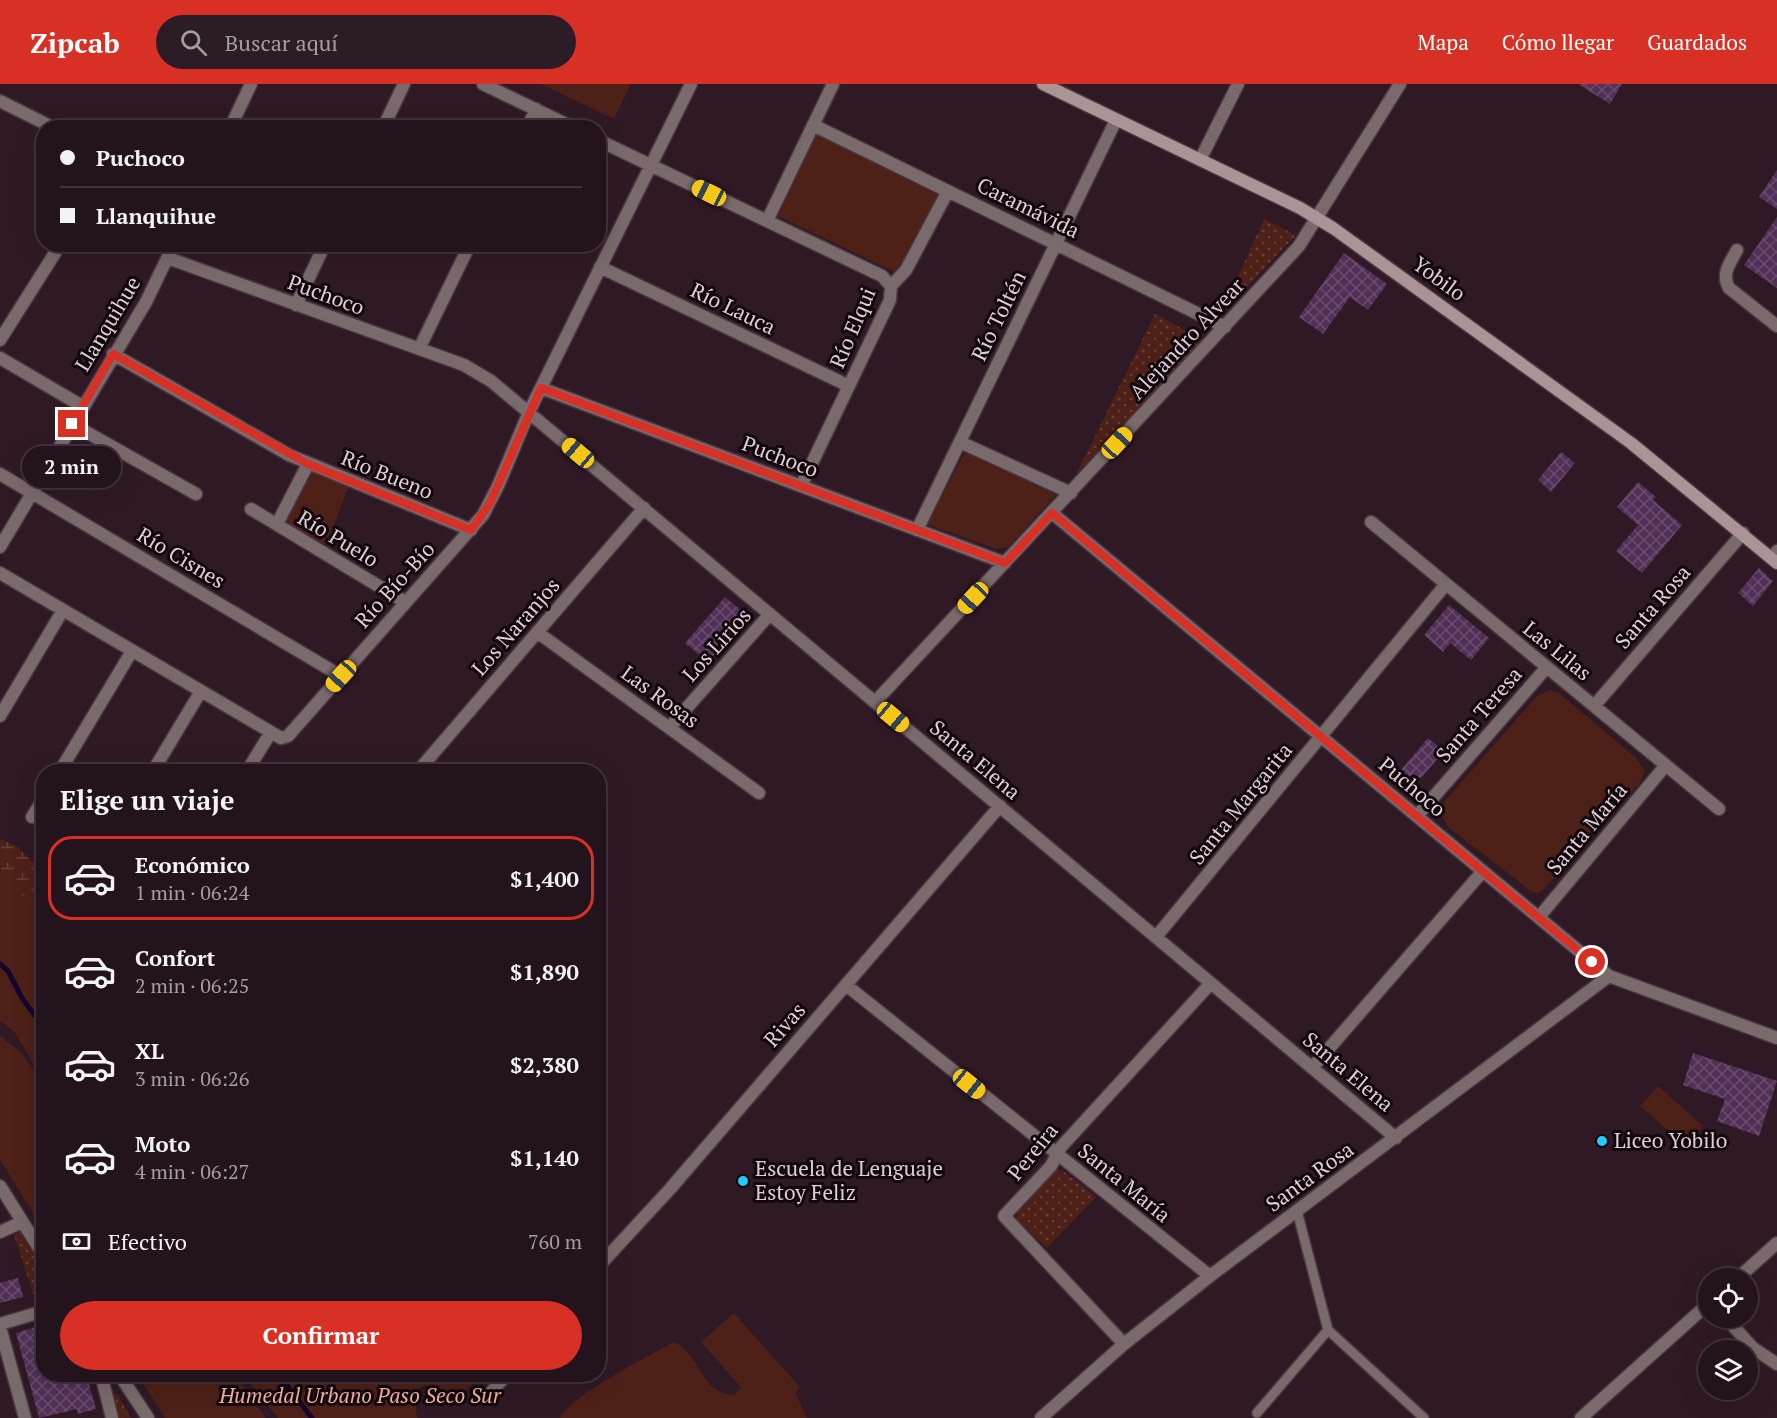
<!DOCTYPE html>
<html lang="es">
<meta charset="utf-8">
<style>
body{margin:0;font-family:"PT Serif",serif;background:#2b1c25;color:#f1f3f6;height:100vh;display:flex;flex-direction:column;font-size:22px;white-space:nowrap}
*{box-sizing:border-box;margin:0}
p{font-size:20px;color:#a39ea3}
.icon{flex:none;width:33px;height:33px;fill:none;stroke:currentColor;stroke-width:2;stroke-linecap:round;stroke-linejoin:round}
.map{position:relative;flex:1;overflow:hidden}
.side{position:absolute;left:36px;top:680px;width:570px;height:618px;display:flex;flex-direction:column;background:#23131c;border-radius:24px;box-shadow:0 6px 24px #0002,0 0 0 2px #40323b}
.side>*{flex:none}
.guide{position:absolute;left:36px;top:36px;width:570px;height:132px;border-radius:24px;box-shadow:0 6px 24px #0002,0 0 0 2px #40323b;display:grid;align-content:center;height:132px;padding:0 24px;background:#23131c}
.buttons{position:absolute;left:1698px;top:1184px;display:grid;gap:12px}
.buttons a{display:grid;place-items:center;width:60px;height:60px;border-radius:50%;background:#23131c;box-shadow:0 6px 24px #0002,0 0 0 2px #40323b;font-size:30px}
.end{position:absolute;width:27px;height:27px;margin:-14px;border:8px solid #d93025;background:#fff;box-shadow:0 0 0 3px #fff}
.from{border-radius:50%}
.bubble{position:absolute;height:42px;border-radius:21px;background:#23131c;box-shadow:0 6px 24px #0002,0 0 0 2px #40323b;font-size:20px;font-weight:800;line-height:42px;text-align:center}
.car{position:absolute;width:18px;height:36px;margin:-18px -9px;border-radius:8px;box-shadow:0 0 4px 2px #0007;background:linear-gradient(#f5c518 24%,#345 0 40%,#f5c518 0 76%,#345 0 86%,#f5c518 0)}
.guide b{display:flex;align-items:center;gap:21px;height:57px;font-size:22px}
.guide b+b{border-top:2px solid #40323b}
.guide i{width:15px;height:15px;background:#f1f3f6}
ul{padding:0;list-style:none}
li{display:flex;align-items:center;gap:18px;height:84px;margin:0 12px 9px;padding:0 12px;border:3px solid transparent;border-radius:24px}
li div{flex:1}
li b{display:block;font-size:22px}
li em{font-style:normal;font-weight:800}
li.current{border-color:#d93025}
li>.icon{width:54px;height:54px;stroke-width:1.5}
h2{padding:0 24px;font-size:27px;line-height:72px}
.pay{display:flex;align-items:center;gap:15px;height:66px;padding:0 24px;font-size:22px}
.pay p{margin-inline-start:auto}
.button{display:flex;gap:12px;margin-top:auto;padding:12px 24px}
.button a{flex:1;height:69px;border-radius:36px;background:#d93025;color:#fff;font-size:24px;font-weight:800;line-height:69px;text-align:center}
header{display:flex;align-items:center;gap:36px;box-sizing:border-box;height:84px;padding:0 30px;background:#d93025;color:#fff}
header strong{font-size:28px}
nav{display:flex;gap:33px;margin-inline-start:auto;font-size:21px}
.search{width:420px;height:54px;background:#2b1c25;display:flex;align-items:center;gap:15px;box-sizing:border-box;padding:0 21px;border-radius:33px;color:#a39ea3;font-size:22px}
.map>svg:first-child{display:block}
.grass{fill:url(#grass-dots)}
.wetland{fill:url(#wetland-marsh)}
.park{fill:#4d2117}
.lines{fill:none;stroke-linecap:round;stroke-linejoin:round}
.stream{stroke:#15042c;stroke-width:5}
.building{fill:url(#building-cross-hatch)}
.service-casing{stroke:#4b3641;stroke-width:12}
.minor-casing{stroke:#4b3641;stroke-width:15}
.secondary-casing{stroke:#4b3641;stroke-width:15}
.service{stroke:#796a6c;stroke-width:9}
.minor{stroke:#796a6c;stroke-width:12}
.secondary{stroke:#ab9496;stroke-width:12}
.route{stroke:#d93025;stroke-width:8}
.poi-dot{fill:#21c9fd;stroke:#11070c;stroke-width:2}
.labels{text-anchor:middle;stroke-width:6;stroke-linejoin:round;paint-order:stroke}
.street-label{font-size:21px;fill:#deced6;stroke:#11070c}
.poi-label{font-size:21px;fill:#deced6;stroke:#11070c;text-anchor:start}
.park-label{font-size:21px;font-style:italic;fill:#f6b09f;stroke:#11070c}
</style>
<header>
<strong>Zipcab</strong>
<div class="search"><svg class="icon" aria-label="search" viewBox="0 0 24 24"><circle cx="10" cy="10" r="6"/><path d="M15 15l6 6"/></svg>Buscar aquí</div>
<nav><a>Mapa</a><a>Cómo llegar</a><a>Guardados</a></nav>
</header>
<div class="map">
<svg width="1777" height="1334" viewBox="0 0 1777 1334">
<defs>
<pattern id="grass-dots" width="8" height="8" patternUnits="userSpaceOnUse" patternTransform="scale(1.5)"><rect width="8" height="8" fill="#4d2117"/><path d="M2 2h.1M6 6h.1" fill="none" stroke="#664038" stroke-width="1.8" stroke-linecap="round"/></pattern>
<pattern id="wetland-marsh" width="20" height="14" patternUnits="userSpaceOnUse" patternTransform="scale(1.5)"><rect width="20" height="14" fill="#4d2117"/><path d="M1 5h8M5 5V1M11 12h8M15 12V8" fill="none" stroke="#664038"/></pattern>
<pattern id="building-cross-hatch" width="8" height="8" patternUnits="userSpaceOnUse" patternTransform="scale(1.5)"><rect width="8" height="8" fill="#523057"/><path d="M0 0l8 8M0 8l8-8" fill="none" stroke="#6a4d6e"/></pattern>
</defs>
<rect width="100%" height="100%" fill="#2f1925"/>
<path class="grass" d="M1264,135L1296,151L1220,232Z
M1155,230L1203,256L1076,391Z
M1056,1086H1062L1096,1113L1047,1164L1016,1135L1018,1128Z
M20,1148L43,1185V1209L34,1212L14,1151Z
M113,1310H117L131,1334H119Z"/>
<path class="wetland" d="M0,755L18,763L32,777L43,782V931L0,927Z"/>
<path class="park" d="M541,0H631L614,35Z
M817,48L939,108L899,190L778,132Z
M965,368L1056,411L1008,463L996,465L927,440Z
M312,387L350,400L326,461L285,441V431Z
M1550,606L1558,608L1635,673L1645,687L1639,700L1545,804L1538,809L1532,808L1448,743L1440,727L1445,717L1536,613Z
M0,783L22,812L35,820L43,818V996L14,947L0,937Z
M0,952L21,968L43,1001V1145L0,1076Z
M1658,1002L1703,1042L1686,1062L1640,1022Z
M734,1229L800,1303L795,1308L807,1334H560C574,1309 646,1274 674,1258C700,1269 701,1311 734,1311L741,1303L701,1258Z
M137,1290H234L266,1334H165Z
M242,1290H476L479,1293L455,1318L437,1303L425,1301L417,1306L415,1314L417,1334H278Z"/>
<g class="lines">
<path class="stream" d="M0,880L8,887L22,914L44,944
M278,1290L312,1334"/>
</g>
<path class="building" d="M1578,0H1622L1610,20Z
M1777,86V125L1759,113Z
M1777,133V204L1744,181Z
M1344,169L1387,200L1368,226L1350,213L1323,250L1299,233Z
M1561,368L1575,379L1551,408L1538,396Z
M1638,398L1656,413L1653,416L1682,441L1642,489L1616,467L1638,441L1617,423Z
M1759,484L1773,497L1753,522L1738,509Z
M725,513L748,532L709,579L685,559Z
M1449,521L1489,554L1471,576L1450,559L1443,568L1424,551Z
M1428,654L1444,667L1416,700L1400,687Z
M1693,969L1777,997L1759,1052L1717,1037L1725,1015L1683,1001Z
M18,1194L23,1213L0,1219V1199Z
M36,1243L41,1262L38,1263L44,1290H86L96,1325L78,1330L77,1325L39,1334L16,1249Z"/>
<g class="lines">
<defs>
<path id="service" d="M1297,1127L1328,1246L1424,1334
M1257,1329L1328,1246"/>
<path id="minor" d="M483,0L574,44
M0,17L54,44
M813,41L1225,243
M230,44L251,0
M383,44L404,0
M527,44L536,25
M598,56L882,192L891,202
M1200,76L1238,0
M767,137L833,0
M1737,166C1730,179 1721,190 1729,204L1777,242
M168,174L464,281L491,297L1396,1054
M600,183L849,302
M891,202L906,186L948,107
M296,221L325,160
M0,256L55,169
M419,265L470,160
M113,270L289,371L471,446
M0,274L82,322
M541,304L1005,479
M72,340L196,410
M960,358L1071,409
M0,390L341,592
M801,402L890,216L891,202
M251,425L405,518
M1052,429L1609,892L1777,954
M1371,438L1719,725
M277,440L308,380
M917,446L1116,36
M0,463L146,218L174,160
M1772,474L1777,467
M0,489L281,654L288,652L483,431L498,402L529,328L691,0
M537,548L759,709
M875,618L1299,162L1400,0
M1594,622L1743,449
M0,632L63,526
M669,644L770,530
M60,687L132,567
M153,687L201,607
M247,687L271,648
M418,687L644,424
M1417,732L1547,583
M32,733L44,714
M1539,833L1666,681
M1156,853L1446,500
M846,901L1210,1192
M1312,984L1483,787
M0,1102L44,1172
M0,1148L22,1138
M598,1183L670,1105L1000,722
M1738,1194L1777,1159
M1725,1233L1753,1264L1777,1280
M0,1240L44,1227
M0,1243L25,1334
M1124,1260L1004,1132L1051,1082L1061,1063L1211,899
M101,1290L112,1334
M119,1290L148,1334
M488,1312L507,1290
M1041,1334L1124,1260L1210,1192L1609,892
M1581,1334L1708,1220"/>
<path id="secondary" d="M1043,0L1300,124L1333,144L1631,359L1777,479"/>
</defs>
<use href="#service" class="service-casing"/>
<use href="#minor" class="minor-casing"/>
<use href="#secondary" class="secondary-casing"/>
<use href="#service" class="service"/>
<use href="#minor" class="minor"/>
<use href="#secondary" class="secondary"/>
</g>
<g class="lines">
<path class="route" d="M72,340L113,270L308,380L471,446L490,419L541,304L1005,479L1052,429L1592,878"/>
</g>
<g class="poi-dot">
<circle cx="1602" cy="1057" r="6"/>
<circle cx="743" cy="1097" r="6"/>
</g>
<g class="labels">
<g class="street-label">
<text transform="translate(1028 124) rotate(26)" y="7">Caramávida</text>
<text transform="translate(1439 195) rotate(36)" y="7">Yobilo</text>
<text transform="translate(326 211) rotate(20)" y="7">Puchoco</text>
<text transform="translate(733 225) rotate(26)" y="7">Río Lauca</text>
<text transform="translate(999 232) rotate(-64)" y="7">Río Toltén</text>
<text transform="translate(108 240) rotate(-59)" y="7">Llanquihue</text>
<text transform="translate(853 244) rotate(-67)" y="7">Río Elqui</text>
<text transform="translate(1187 255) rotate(-47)" y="7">Alejandro Alvear</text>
<text transform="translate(780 373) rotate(21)" y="7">Puchoco</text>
<text transform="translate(387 391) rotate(22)" y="7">Río Bueno</text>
<text transform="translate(338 455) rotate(31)" y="7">Río Puelo</text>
<text transform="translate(181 474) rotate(31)" y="7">Río Cisnes</text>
<text transform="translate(395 501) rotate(-48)" y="7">Río Bío-Bío</text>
<text transform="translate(1653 523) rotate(-49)" y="7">Santa Rosa</text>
<text transform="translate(516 543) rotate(-49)" y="7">Los Naranjos</text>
<text transform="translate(717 561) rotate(-48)" y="7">Los Lirios</text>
<text transform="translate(1557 567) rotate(39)" y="7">Las Lilas</text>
<text transform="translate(660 613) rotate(36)" y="7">Las Rosas</text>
<text transform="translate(1479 631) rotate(-49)" y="7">Santa Teresa</text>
<text transform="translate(975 676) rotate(40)" y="7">Santa Elena</text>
<text transform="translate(1412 703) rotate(40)" y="7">Puchoco</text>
<text transform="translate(1241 720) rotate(-51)" y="7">Santa Margarita</text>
<text transform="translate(1587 745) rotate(-50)" y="7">Santa María</text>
<text transform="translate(785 941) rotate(-49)" y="7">Rivas</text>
<text transform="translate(1348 988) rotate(40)" y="7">Santa Elena</text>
<text transform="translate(1033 1068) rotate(-51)" y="7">Pereira</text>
<text transform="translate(1310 1093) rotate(-36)" y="7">Santa Rosa</text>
<text transform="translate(1124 1099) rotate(39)" y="7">Santa María</text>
</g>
<g class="poi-label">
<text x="1614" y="1064">Liceo Yobilo</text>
<text x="755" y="1092">Escuela de Lenguaje<tspan x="755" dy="24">Estoy Feliz</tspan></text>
</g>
<g class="park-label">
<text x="360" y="1319">Humedal Urbano Paso Seco Sur</text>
</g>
</g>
</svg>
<div class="buttons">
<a><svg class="icon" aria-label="locate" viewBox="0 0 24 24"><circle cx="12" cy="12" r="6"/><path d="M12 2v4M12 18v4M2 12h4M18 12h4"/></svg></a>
<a><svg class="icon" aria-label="layers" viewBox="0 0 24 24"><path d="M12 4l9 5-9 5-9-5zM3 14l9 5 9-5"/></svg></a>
</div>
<i class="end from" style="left:1592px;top:878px"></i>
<i class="end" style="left:72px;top:340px"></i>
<div class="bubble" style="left:22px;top:362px;width:99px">2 min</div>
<i class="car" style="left:709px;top:109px;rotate:296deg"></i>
<i class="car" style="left:1117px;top:359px;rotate:43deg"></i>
<i class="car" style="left:578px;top:369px;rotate:310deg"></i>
<i class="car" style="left:973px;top:514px;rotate:223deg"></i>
<i class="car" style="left:341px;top:592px;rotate:222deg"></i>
<i class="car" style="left:893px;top:633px;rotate:130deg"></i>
<i class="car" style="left:969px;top:1000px;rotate:129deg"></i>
<div class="guide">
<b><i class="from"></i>Puchoco</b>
<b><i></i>Llanquihue</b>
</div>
<section class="side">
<h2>Elige un viaje</h2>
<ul>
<li class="current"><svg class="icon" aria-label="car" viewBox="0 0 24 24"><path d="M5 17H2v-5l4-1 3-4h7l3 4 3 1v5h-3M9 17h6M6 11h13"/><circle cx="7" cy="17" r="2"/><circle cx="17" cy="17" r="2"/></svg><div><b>Económico</b><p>1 min · 06:24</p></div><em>$1,400</em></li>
<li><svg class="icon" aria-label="car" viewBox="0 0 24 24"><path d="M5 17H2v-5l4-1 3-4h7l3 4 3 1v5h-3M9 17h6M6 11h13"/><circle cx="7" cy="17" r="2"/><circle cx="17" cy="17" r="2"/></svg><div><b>Confort</b><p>2 min · 06:25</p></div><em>$1,890</em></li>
<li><svg class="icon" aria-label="car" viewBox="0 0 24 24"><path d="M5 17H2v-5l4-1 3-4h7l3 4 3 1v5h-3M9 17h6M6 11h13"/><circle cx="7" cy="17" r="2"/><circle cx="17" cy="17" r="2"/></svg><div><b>XL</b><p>3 min · 06:26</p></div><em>$2,380</em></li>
<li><svg class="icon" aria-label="car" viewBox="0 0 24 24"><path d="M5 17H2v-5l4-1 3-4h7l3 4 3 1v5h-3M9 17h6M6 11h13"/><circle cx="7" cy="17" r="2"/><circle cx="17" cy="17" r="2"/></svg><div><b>Moto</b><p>4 min · 06:27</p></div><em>$1,140</em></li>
</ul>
<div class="pay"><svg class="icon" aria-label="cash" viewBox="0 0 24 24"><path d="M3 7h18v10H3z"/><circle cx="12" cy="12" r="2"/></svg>Efectivo<p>760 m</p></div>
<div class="button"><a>Confirmar</a></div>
</section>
</div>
